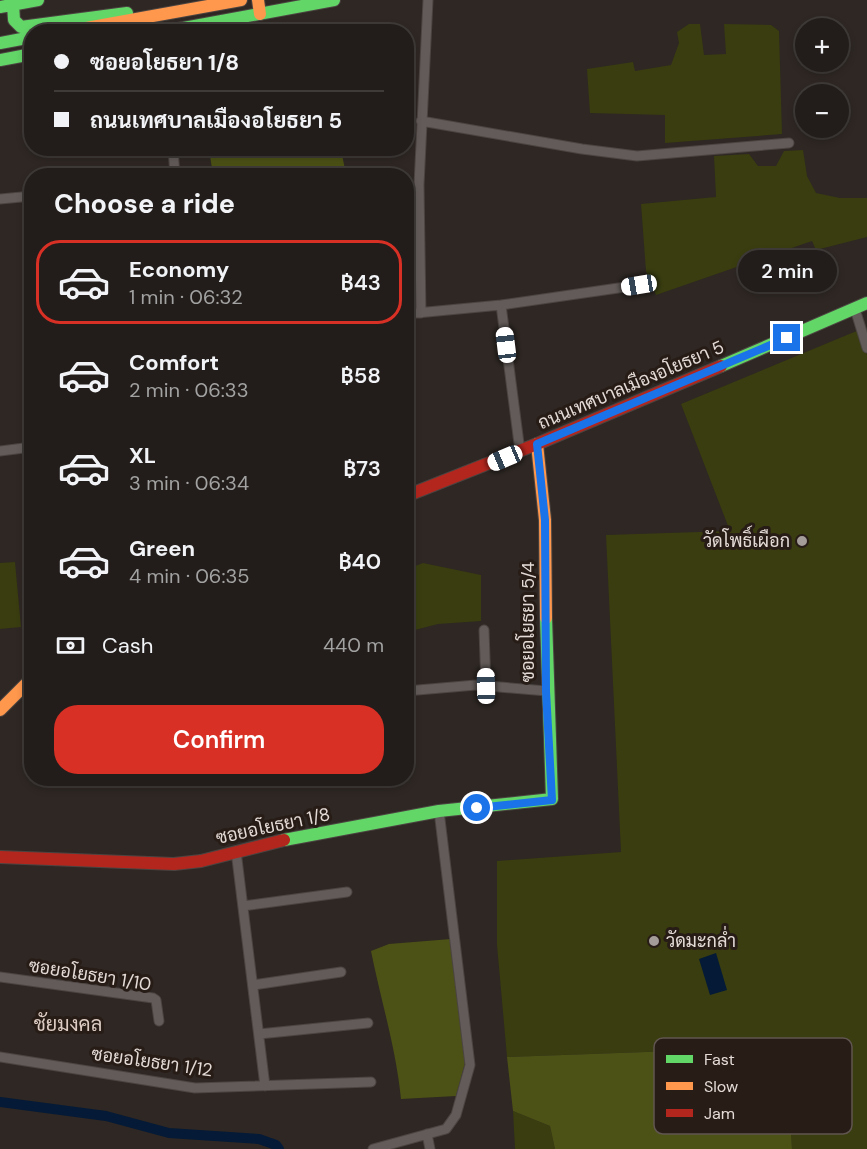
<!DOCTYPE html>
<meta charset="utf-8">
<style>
body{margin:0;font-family:"DM Sans",Sarabun,sans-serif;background:#2e2a27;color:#f1f3f6;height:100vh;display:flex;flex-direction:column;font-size:22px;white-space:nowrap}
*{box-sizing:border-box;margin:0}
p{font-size:20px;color:#a2a2a2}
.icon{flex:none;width:33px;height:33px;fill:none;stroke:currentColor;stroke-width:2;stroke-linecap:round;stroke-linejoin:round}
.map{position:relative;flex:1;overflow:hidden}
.panel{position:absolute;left:24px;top:168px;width:390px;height:618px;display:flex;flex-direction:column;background:#221d1a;border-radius:24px;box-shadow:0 3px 9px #0003,0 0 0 2px #3f3b39}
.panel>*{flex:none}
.banner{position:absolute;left:24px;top:24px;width:390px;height:132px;border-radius:24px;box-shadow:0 3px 9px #0003,0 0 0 2px #3f3b39;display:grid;align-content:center;height:132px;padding:0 30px;background:#221d1a}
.tools{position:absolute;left:795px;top:18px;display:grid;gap:12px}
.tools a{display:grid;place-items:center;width:54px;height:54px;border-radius:50%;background:#221d1a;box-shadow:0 3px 9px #0003,0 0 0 2px #3f3b39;font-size:30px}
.end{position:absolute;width:27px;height:27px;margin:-14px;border:8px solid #1a73e8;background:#fff;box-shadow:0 0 0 3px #fff}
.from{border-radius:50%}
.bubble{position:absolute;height:42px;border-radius:21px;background:#221d1a;box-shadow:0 3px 9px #0003,0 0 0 2px #3f3b39;font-size:20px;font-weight:600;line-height:42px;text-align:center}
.car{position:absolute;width:18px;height:36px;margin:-18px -9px;border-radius:8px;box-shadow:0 0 4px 2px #0007;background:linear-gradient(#fff 24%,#345 0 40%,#fff 0 76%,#345 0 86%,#fff 0)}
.banner b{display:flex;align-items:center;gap:21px;height:57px;font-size:22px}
.banner b+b{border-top:2px solid #3f3b39}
.banner i{width:15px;height:15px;background:#f1f3f6}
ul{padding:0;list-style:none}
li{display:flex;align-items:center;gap:18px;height:84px;margin:0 12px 9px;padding:0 18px;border:3px solid transparent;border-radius:24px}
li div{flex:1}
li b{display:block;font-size:22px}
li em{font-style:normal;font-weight:600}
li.on{border-color:#d93025}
li>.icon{width:54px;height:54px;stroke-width:1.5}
h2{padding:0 30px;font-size:27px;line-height:72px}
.pay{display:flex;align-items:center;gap:15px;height:66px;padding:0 30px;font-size:22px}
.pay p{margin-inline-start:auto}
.button{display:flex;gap:12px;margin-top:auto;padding:12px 30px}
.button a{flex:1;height:69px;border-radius:24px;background:#d93025;color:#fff;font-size:24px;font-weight:600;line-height:69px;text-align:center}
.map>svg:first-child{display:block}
.green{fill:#393d10}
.forest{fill:#4c5215}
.water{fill:#041a36}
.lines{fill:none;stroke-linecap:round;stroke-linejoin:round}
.canal{stroke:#041a36;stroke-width:10}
.street-casing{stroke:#4b4441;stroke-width:11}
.fast-casing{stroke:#4b4441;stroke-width:14}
.slow-casing{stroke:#4b4441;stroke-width:14}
.jam-casing{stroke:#4b4441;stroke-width:14}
.street{stroke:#625b59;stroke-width:9}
.fast{stroke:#63d668;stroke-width:12}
.slow{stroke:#ff974d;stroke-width:12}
.jam{stroke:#b3261e;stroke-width:12}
.route{stroke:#1a73e8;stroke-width:8}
.poi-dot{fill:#a49c98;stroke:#281c16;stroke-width:2}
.labels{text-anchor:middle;stroke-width:6;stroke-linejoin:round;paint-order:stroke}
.street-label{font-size:18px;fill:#e4dbd7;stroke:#281c16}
.poi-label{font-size:18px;fill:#e4dbd7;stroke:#281c16;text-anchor:end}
.neighbourhood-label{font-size:20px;fill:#dcccc3;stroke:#281c16}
.key{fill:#281c16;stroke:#605550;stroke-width:1.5}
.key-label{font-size:16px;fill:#e4dbd7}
</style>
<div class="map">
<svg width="867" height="1149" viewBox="0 0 867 1149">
<rect width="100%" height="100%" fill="#2e2723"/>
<path class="green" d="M689,24H700L704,55L726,54L724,24L771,25L779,31L782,134L665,143V115L590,113L587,69L633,62L635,71L671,65L679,43L677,32Z
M803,150L807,176L816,193L840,198H867V237L816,250L812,241L656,295L646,271L641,204L716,197L714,156L749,154L758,166H776L784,151Z
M859,330L867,355V1149H792L784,1047L507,1057L497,945V861L621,852L606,535L730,531L681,404Z
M15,562L21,627L0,629V563Z
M423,563L481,575V621L438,624L407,632V569Z
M513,1111L550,1126L555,1149H515Z"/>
<path class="forest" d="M209,149H341L346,175H213Z
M451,939L466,1059L456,1096L401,1099C396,1048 381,1001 371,951L389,944Z
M785,1047L792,1149H555L550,1126L513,1111L507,1057Z"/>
<path class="water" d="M716,953L727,990L710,995L699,959Z"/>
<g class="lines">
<path class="canal" d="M0,1102L106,1116L169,1133L259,1139L276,1145L279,1149"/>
<defs>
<path id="street" d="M421,121L582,149L637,156L789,143
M173,148L175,176
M0,199L32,196
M501,305L520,451
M855,309L867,348
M421,313L419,185L428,0
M406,314L501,305L639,285
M0,451L32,447
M484,630L486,686
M406,691L476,685L547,691
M236,851L265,1086
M243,906L347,892
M0,977L153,998L156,1000L159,1021
M253,985L341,972
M259,1034L368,1023
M0,1057L195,1088L371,1082
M427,1134L430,1149
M373,1149L446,1129L456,1115L470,1065L439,811"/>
<path id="fast" d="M13,4L14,20L21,27L127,13
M0,7L38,0
M162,32L334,0
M0,43L32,37
M0,60L32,54
M721,366L867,303
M284,840L439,811L552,799L546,618"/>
<path id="slow" d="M258,0L260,14
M64,32L241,0
M537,444L545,520L546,618
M0,710L32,678"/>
<path id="jam" d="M406,496L537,444L721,366
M0,857L174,864L201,861L284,840"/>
</defs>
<use href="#street" class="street-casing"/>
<use href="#fast" class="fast-casing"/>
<use href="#slow" class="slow-casing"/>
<use href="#jam" class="jam-casing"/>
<use href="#street" class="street"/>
<use href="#fast" class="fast"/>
<use href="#slow" class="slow"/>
<use href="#jam" class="jam"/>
</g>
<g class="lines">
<path class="route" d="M477,808L552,800L546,691L545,520L537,444L787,338"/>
</g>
<g class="poi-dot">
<circle cx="802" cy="541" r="6"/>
<circle cx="654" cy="941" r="6"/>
</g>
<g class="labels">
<g class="street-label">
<text transform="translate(631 385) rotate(-23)" y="6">ถนนเทศบาลเมืองอโยธยา 5</text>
<text transform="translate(528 622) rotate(-90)" y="6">ซอยอโยธยา 5/4</text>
<text transform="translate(273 826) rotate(-12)" y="6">ซอยอโยธยา 1/8</text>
<text transform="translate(90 975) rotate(9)" y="6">ซอยอโยธยา 1/10</text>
<text transform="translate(152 1062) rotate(8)" y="6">ซอยอโยธยา 1/12</text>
</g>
<g class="poi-label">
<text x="790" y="547">วัดโพธิ์เผือก</text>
<text x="666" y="947" text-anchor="start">วัดมะกล่ำ</text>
</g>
<g class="neighbourhood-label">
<text x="68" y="1031">ชัยมงคล</text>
</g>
</g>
<rect x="654" y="1038" width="198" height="96" rx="9" class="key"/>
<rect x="666" y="1055" width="27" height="8" fill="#63d668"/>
<rect x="666" y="1082" width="27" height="8" fill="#ff974d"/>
<rect x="666" y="1109" width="27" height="8" fill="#b3261e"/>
<g class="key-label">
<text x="704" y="1065">Fast</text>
<text x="704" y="1092">Slow</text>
<text x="704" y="1119">Jam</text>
</g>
</svg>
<div class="tools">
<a>+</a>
<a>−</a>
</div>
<i class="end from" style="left:477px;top:808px"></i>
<i class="end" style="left:787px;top:338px"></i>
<div class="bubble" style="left:738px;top:250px;width:99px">2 min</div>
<i class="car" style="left:639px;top:285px;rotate:261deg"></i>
<i class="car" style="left:506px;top:345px;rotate:353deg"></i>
<i class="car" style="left:505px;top:458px;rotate:247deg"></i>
<i class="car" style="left:486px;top:686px;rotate:359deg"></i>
<div class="banner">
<b><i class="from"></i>ซอยอโยธยา 1/8</b>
<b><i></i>ถนนเทศบาลเมืองอโยธยา 5</b>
</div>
<section class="panel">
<h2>Choose a ride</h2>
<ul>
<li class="on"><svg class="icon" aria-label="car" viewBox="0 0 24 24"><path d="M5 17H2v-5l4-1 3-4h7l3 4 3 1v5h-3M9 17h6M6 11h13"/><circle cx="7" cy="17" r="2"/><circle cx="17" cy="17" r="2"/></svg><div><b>Economy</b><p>1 min · 06:32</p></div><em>฿43</em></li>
<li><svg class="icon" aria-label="car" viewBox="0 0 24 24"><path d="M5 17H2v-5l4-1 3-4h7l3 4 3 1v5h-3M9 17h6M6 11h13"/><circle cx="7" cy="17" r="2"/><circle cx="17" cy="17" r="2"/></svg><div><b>Comfort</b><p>2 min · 06:33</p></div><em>฿58</em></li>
<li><svg class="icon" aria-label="car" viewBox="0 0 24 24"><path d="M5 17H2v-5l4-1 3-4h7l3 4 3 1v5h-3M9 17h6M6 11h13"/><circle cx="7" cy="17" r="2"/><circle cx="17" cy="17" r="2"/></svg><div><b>XL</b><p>3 min · 06:34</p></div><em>฿73</em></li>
<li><svg class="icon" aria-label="car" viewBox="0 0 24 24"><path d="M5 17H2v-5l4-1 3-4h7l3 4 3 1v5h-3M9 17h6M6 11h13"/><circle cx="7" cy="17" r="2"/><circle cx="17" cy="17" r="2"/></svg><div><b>Green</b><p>4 min · 06:35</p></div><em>฿40</em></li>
</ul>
<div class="pay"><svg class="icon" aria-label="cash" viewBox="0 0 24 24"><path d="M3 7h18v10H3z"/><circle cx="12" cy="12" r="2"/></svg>Cash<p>440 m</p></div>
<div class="button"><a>Confirm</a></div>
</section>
</div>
